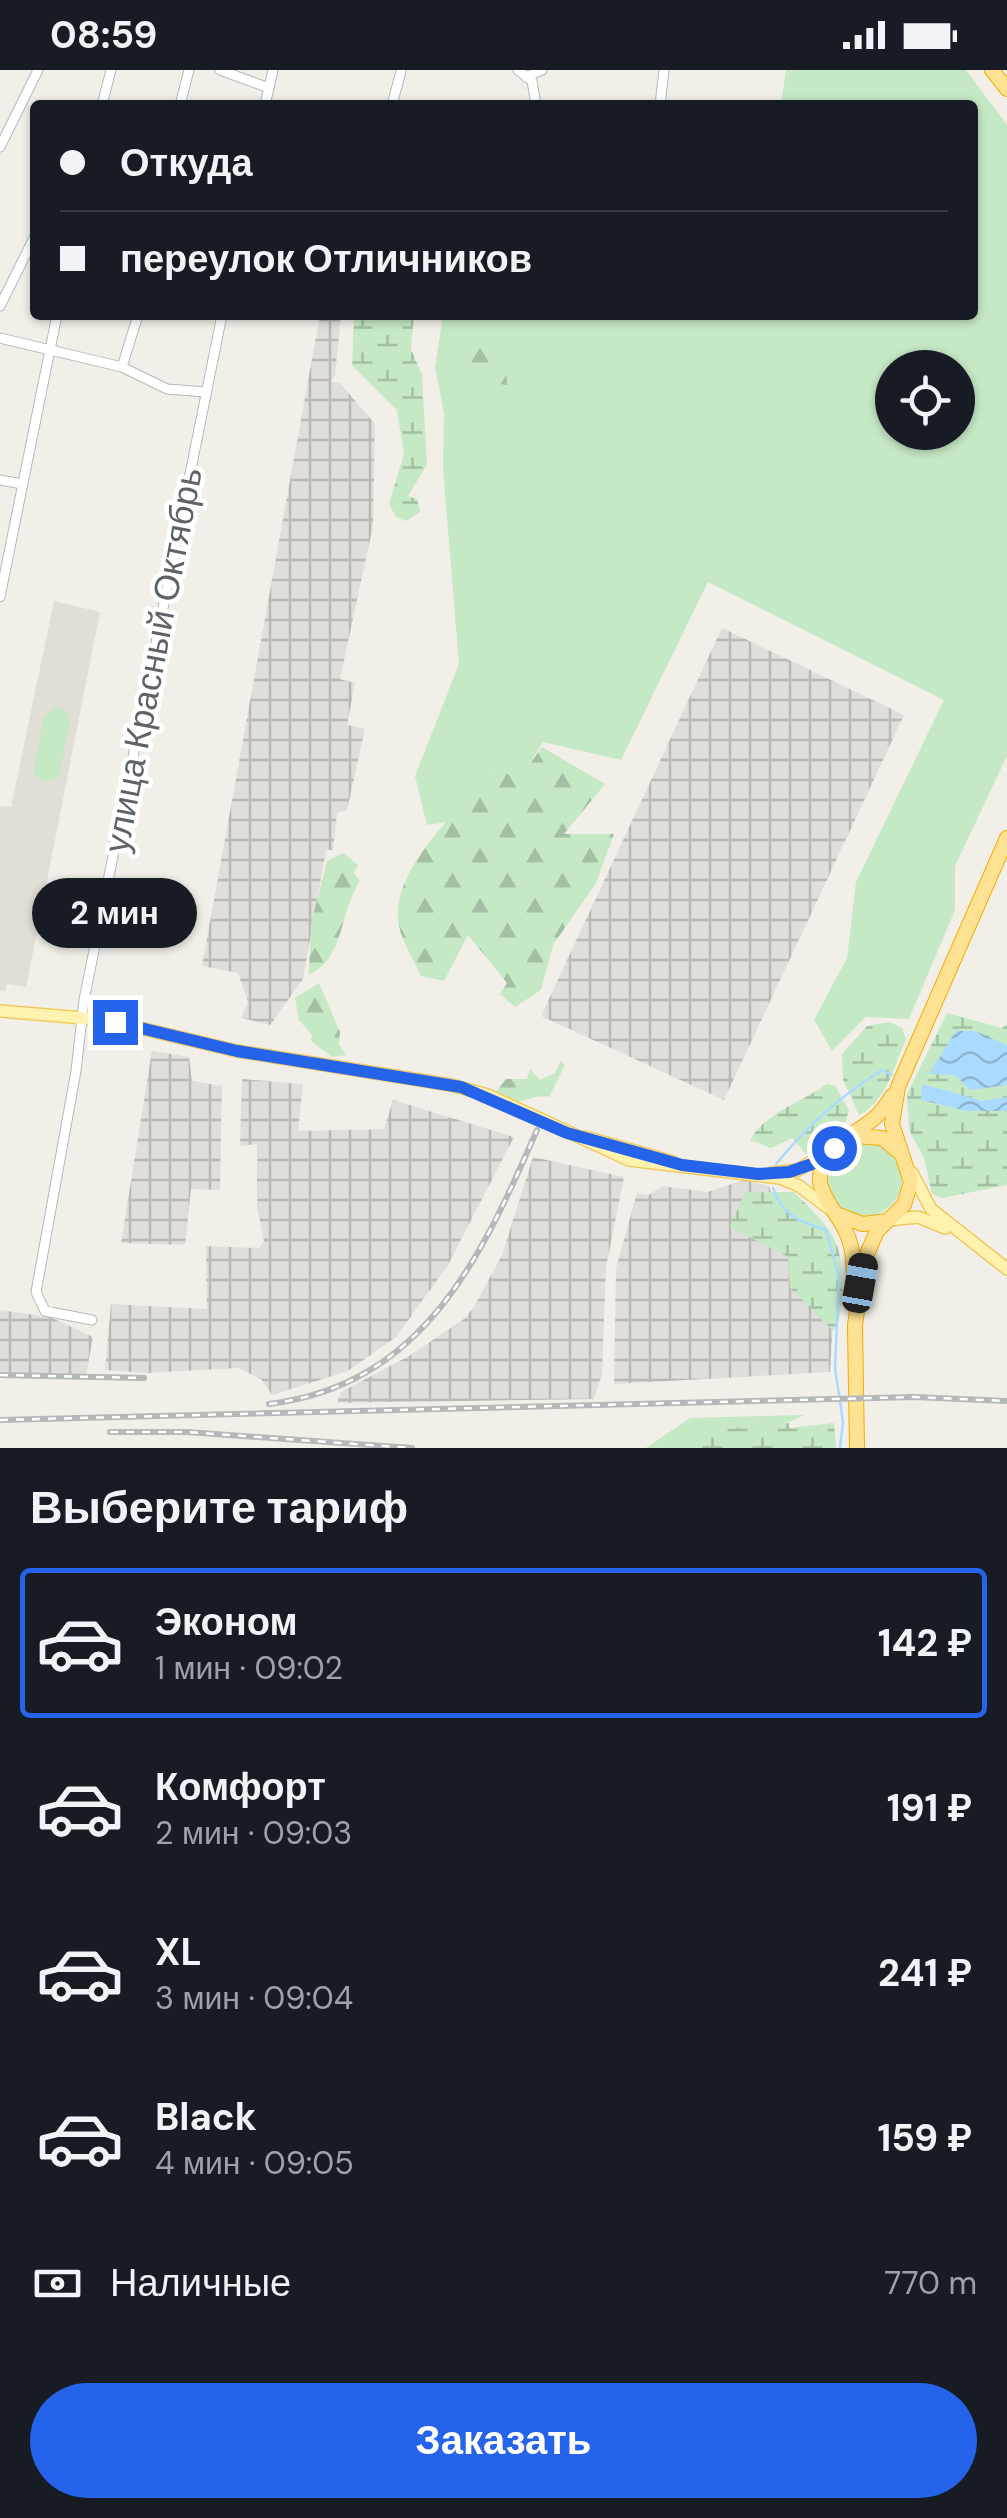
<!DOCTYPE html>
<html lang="ru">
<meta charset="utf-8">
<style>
body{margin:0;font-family:"DM Sans",sans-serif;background:#20242c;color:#f1f3f6;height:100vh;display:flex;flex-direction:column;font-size:38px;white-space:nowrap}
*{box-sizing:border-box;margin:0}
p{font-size:32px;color:#9ea1a6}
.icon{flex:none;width:55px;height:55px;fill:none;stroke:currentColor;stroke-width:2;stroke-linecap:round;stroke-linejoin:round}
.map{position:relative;height:1378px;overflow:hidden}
.drawer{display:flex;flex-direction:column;background:#171b24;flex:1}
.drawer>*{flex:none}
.hud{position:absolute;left:30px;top:30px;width:948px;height:220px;border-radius:10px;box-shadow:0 2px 8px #0004;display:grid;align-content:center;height:220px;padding:0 30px;background:#171b24}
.controls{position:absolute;left:875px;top:280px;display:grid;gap:20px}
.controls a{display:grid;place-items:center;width:100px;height:100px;border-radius:50%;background:#171b24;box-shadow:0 2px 8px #0004;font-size:50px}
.end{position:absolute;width:45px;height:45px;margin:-22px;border:12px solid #2563eb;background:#fff;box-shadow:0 0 0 5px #fff}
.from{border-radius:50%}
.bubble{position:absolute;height:70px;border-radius:35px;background:#171b24;box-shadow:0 2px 8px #0004;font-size:32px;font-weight:700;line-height:70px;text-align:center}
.car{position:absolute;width:30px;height:60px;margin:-30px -15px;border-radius:12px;box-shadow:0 0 8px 2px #0007;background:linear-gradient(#222 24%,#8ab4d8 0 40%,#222 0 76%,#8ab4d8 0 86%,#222 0)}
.hud b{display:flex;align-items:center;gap:35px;height:95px;font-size:38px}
.hud b+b{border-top:2px solid #363941}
.hud i{width:25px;height:25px;background:#f1f3f6}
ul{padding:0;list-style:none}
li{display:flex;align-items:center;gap:30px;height:150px;margin:0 20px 15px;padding:0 10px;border:5px solid transparent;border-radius:10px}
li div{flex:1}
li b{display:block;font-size:38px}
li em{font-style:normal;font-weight:700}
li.active{border-color:#2563eb}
li>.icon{width:90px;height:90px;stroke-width:1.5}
h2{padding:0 30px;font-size:45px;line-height:120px}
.pay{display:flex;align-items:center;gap:25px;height:110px;padding:0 30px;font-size:38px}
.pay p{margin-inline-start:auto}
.button{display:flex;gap:20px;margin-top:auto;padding:20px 30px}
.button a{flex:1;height:115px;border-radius:60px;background:#2563eb;color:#fff;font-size:40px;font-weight:700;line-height:115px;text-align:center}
.status{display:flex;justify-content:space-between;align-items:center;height:70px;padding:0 50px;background:#171b24;direction:ltr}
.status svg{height:28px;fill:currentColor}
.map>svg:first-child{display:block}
.industrial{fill:url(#industrial-grid)}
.education{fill:#e1ded6}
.green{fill:#c5e8c5;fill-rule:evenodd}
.forest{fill:url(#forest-firs)}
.wetland{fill:url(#wetland-marsh)}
.water{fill:url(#water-waves)}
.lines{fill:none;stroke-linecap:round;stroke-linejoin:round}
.stream{stroke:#aadaff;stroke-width:2.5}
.minor-casing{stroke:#b5b8bc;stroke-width:11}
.major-casing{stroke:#f2c960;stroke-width:14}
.highway-casing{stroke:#f9ab00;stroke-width:16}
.minor{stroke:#fff;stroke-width:9}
.major{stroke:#fff2af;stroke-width:11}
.highway{stroke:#fde293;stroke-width:14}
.rail-casing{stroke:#b6b7b8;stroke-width:6}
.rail{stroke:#fff;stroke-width:2.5;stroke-dasharray:8;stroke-linecap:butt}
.route{stroke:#2563eb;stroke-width:12}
.labels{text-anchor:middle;stroke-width:9;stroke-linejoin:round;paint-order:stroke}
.street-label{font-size:35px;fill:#5f6368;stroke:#fff}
</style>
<div class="status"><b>08:59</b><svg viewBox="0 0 49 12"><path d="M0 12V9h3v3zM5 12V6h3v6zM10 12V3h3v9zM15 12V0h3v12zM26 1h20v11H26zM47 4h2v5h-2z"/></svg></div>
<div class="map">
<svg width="1007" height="1378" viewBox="0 0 1007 1378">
<defs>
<pattern id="industrial-grid" width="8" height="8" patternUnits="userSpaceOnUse" patternTransform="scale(2.5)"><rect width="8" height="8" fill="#e0deda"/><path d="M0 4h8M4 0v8" fill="none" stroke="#b9b8b5"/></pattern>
<pattern id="forest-firs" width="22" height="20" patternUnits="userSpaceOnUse" patternTransform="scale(2.5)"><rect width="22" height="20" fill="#c5e8c5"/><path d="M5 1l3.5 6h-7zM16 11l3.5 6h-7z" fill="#a3c0a4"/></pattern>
<pattern id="wetland-marsh" width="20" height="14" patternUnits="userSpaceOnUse" patternTransform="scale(2.5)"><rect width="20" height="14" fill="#c5e8c5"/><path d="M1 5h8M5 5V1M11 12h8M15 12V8" fill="none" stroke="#a3c0a4"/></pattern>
<pattern id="water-waves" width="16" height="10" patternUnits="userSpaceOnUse" patternTransform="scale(2.5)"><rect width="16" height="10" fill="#aadaff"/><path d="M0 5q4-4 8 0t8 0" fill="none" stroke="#8eb4d2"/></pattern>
</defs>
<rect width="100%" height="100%" fill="#f1efe8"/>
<path class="industrial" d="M320,245H341L335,306L330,311L340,313L375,354L373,456L340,609L355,613L347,655L365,659L347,740L337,743L333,780H326L303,909L270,955L241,948L248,932L238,903L202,896Z
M722,558L904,645L724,1030L541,946Z
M152,981L189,987L192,1011L222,1016L220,1120L191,1119L185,1175L121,1173Z
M242,1009L303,1014L298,1061L384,1059L393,1030L514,1067L448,1195L396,1267L348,1301L272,1325L262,1310L239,1298L146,1303L105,1300L111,1234L207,1239L206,1176L259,1178L264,1171L257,1136V1074L240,1076Z
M533,1087L624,1107L606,1197L602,1304L594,1329L337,1333L341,1322L409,1286L464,1249L474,1237L502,1185Z
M744,1110L769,1116L778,1142L834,1235L830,1302L614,1314L616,1198L637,1123L649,1125L662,1116L707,1122Z
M0,1240L50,1247L93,1267L86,1305L0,1303Z"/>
<path class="education" d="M54,531L100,542L26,917L7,914L5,921L0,920V736L11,737Z"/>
<path class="green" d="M786,0H966L1007,55V686L955,796V840L909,949L866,947L832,981L814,950L847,888L856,812L944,630L708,512L621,690L543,672L521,707L494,702L447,752L427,755L415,706L459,594L443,399L444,343L435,297L443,245H972V35H781ZM892,298H958V362H892Z
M56,636L66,641L70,651L59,706L45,712L34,705V697L44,647Z
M828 1109a37 37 0 1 1 74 0a37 37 0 1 1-74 0Z
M804,1345C773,1363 730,1357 695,1368V1378H646L690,1348Z"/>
<path class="forest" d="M479,275L521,291L506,299L507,315L471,310L463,301Z
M542,677L605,714L564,764H614L596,813L553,875L541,920L515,937L500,924L507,913L468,865L444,911L421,906C414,890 402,872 399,856C388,801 460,738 494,702L521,706Z
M343,783L358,795L354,803L360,811C339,842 345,888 309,905L311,854L327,791Z
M319,913L340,962L339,975L346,985L332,987L311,971L312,965L299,950L295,928Z
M561,991L565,995L549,1027C529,1022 515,1043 496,1022L506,1009H527L530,999L540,1010L555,1003Z"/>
<path class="wetland" d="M354,245H414L411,279L422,305L427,394L408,426L417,429L420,442L406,451L396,447L389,434L404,384L397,340L352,295Z
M947,943L1002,958L1007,954V1115L942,1128L932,1124L924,1088L909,1060L907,1024Z
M889,952L902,958L906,969C894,996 887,1031 859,1045L843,1010L842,984L867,956Z
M827,1014L835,1016L849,1040L846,1051L806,1084L792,1068L771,1078L750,1070C766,1042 801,1033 827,1014Z
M745,1122H794C831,1159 844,1169 842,1223C841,1238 842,1248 833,1261L790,1218L788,1187L730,1157Z
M789,1353L790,1358L834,1353L836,1378H695V1367L719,1360Z"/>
<path class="water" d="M956,961H975L1007,975V1015L970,1020L955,1005L929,1004Z
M922,1014L983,1031L1007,1027V1041H966L926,1031L921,1030Z"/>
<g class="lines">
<path class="stream" d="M776,1094C811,1052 837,1029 882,1000L892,1005
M773,1118C782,1146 801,1152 826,1160L839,1207L835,1298L843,1352L840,1378"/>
<defs>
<path id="minor" d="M220,0L269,18
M518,0L532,11L536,35
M526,7L542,0
M102,35L111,0
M180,35L189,0
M265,35L273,0
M392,35L401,1
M660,35L664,0
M0,77L38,0
M0,236L35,166
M0,268L122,297L167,319L206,322
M122,297L138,245
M0,410L22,414
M0,527L57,245
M92,1250L45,1241L36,1222L76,1001L84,930L222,245"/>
<path id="major" d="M0,941L106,950L237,981L451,1015L488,1025L629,1090L780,1108L799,1116L830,1139
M585,1067L673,1092
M772,1103L798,1100L828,1082
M912,1103L931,1139L1007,1199
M888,1150L918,1147L945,1158"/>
<path id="highway" d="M992,0L1007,19
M855,1066L882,1068L898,1081
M836,1144L863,1154L887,1151
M854,1208C854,1192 853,1176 846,1162C834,1135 805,1115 829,1084C848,1059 872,1061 892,1026
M857,1378L855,1255L864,1191L877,1161L904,1135L911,1112L892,1054L898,1017L1007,768"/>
</defs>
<use href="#minor" class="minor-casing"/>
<use href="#major" class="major-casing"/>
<use href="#highway" class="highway-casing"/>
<use href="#minor" class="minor"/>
<use href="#major" class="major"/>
<use href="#highway" class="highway"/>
<defs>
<path id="rail" d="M0,1305L144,1308
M269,1334C424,1315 482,1186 537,1060
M0,1350L914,1327L1007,1331
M110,1362H187L412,1378"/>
</defs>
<use href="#rail" class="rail-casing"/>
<use href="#rail" class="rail"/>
</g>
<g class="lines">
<path class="route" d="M115,952L237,981L461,1017L567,1063L682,1095L758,1104L789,1102L812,1094L834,1078"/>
</g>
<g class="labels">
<g class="street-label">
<text transform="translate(153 590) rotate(-79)" y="12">улица Красный Октябрь</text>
</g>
</g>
</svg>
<div class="controls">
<a><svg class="icon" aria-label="locate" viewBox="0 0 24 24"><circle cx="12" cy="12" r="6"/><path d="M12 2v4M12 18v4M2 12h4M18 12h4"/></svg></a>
</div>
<i class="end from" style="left:834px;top:1078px"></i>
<i class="end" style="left:115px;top:952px"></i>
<div class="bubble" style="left:32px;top:808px;width:165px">2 мин</div>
<i class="car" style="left:860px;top:1213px;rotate:10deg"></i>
<div class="hud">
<b><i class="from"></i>Откуда</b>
<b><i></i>переулок Отличников</b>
</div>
</div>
<section class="drawer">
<h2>Выберите тариф</h2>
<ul>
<li class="active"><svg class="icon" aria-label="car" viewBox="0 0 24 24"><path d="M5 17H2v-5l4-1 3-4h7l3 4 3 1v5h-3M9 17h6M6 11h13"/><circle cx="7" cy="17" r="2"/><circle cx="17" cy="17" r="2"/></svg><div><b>Эконом</b><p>1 мин · 09:02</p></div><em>142 ₽</em></li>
<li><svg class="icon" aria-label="car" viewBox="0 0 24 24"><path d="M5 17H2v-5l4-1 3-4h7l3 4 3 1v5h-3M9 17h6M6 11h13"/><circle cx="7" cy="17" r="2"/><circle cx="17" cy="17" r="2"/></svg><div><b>Комфорт</b><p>2 мин · 09:03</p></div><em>191 ₽</em></li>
<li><svg class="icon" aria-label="car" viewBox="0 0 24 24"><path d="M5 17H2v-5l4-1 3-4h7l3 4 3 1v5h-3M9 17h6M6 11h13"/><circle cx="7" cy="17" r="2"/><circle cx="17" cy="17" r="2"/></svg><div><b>XL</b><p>3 мин · 09:04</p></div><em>241 ₽</em></li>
<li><svg class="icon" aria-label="car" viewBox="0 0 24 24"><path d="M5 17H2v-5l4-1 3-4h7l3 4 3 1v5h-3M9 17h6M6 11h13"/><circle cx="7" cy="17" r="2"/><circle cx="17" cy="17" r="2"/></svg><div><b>Black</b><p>4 мин · 09:05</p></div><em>159 ₽</em></li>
</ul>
<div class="pay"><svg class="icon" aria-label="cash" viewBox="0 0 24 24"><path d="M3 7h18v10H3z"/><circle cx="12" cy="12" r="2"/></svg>Наличные<p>770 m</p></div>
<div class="button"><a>Заказать</a></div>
</section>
